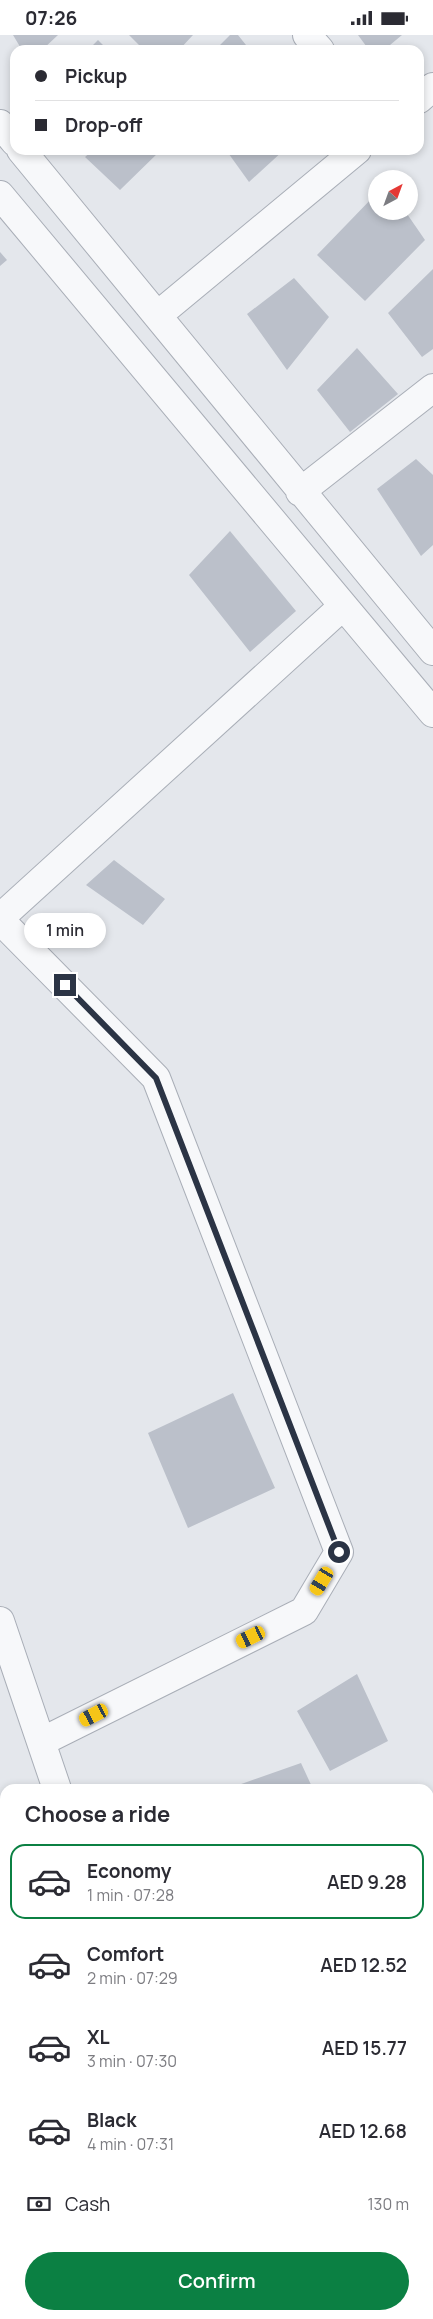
<!DOCTYPE html>
<meta charset="utf-8">
<style>
body{margin:0;font-family:Manrope,sans-serif;background:#f7f7f7;color:#2b2b33;height:100vh;display:flex;flex-direction:column;font-size:19px;white-space:nowrap}
*{box-sizing:border-box;margin:0}
p{font-size:16px;color:#7c7c81}
.icon{flex:none;width:28px;height:28px;fill:none;stroke:currentColor;stroke-width:2;stroke-linecap:round;stroke-linejoin:round}
.map{position:relative;flex:1;overflow:hidden}
.side{position:absolute;left:0px;top:1749px;width:434px;height:536px;display:flex;flex-direction:column;background:#fff;border-radius:15px 15px 0 0;box-shadow:0 2px 8px #0003}
.side>*{flex:none}
.banner{position:absolute;left:10px;top:10px;width:414px;height:110px;border-radius:15px;box-shadow:0 2px 8px #0003;display:grid;align-content:center;height:110px;padding:0 25px;background:#fff}
.needle{width:32px;rotate:41deg}
.tools{position:absolute;left:368px;top:135px;display:grid;gap:10px}
.tools a{display:grid;place-items:center;width:50px;height:50px;border-radius:50%;background:#fff;box-shadow:0 2px 8px #0003;font-size:25px}
.end{position:absolute;width:22px;height:22px;margin:-11px;border:6px solid #2b3445;background:#fff;box-shadow:0 0 0 2px #fff}
.from{border-radius:50%}
.bubble{position:absolute;height:35px;border-radius:18px;background:#fff;box-shadow:0 2px 8px #0003;font-size:16px;font-weight:600;line-height:35px;text-align:center}
.car{position:absolute;width:15px;height:30px;margin:-15px -8px;border-radius:6px;box-shadow:0 0 4px 1px #0007;background:linear-gradient(#f5c518 24%,#345 0 40%,#f5c518 0 76%,#345 0 86%,#f5c518 0)}
.banner b{display:flex;align-items:center;gap:18px;height:48px;font-size:19px}
.banner b+b{border-top:1px solid #e1e1e2}
.banner i{width:12px;height:12px;background:#2b2b33}
ul{padding:0;list-style:none}
li{display:flex;align-items:center;gap:15px;height:75px;margin:0 10px 8px;padding:0 15px;border:2px solid transparent;border-radius:15px}
li div{flex:1}
li b{display:block;font-size:19px}
li em{font-style:normal;font-weight:600}
li.current{border-color:#0b8043}
li>.icon{width:45px;height:45px;stroke-width:1.5}
h2{padding:0 25px;font-size:22px;line-height:60px}
.pay{display:flex;align-items:center;gap:12px;height:55px;padding:0 25px;font-size:19px}
.pay p{margin-inline-start:auto}
.primary-button{display:flex;gap:10px;margin-top:auto;padding:10px 25px}
.primary-button a{flex:1;height:58px;border-radius:30px;background:#0b8043;color:#fff;font-size:20px;font-weight:600;line-height:58px;text-align:center}
.status{display:flex;justify-content:space-between;align-items:center;height:35px;padding:0 25px;background:#fff;direction:ltr}
.status svg{height:14px;fill:currentColor}
.map>svg:first-child{display:block}
.building{fill:#bbc0ca}
.lines{fill:none;stroke-linecap:round;stroke-linejoin:round}
.minor-casing{stroke:#a9aeb7;stroke-width:30}
.minor{stroke:#f7f8fa;stroke-width:28}
.route{stroke:#2b3445;stroke-width:6}
</style>
<div class="status"><b>07:26</b><svg viewBox="0 0 49 12"><path d="M0 12V9h3v3zM5 12V6h3v6zM10 12V3h3v9zM15 12V0h3v12zM26 1h20v11H26zM47 4h2v5h-2z"/></svg></div>
<div class="map">
<svg width="433" height="2284" viewBox="0 0 433 2284">
<rect width="100%" height="100%" fill="#e4e7ec"/>
<path class="building" d="M13,0H58L42,15H22Z
M129,0H193L179,15H144Z
M230,0H238L250,15H215Z
M358,0H402L384,15H369Z
M98,5L108,15H88Z
M93,115H161L120,155L85,122Z
M226,115H284L249,147Z
M376,159V176H405L425,205L365,266L317,220Z
M0,217L7,225L0,231Z
M433,234V314L422,322L388,278Z
M294,243L329,282L287,335L247,279Z
M357,313L398,359L350,397L317,355Z
M416,424L433,440V510L421,521L377,454Z
M230,496L296,576L250,617L189,540Z
M114,825L165,864L143,890L86,850Z
M233,1358L275,1453L188,1493L148,1398Z
M357,1639L388,1706L330,1736L297,1676Z
M301,1728L313,1754H230V1753Z
M429,2245H433V2284H423L424,2280H429Z
M68,2280H157L156,2284H67Z"/>
<g class="lines">
<defs>
<path id="minor" d="M307,0L320,15
M419,64L433,52
M0,89L15,107
M21,115L433,616
M0,160L433,678
M158,280L357,115
M300,457L433,353
M0,883L343,571
M0,885L156,1043L339,1517L304,1576L41,1707
M0,1586L57,1754
M429,1925H433
M0,2127L5,2099
M0,2202L5,2203
M349,2284L350,2280"/>
</defs>
<use href="#minor" class="minor-casing"/>
<use href="#minor" class="minor"/>
</g>
<g class="lines">
<path class="route" d="M65,950L156,1043L339,1517"/>
</g>
</svg>
<div class="tools">
<a><svg class="needle" viewBox="-14 -14 28 28"><path d="M0-13l5 13h-10z" fill="#e53935"/><path d="M0 13l5-13h-10z" fill="#7c7c81"/></svg></a>
</div>
<i class="end from" style="left:339px;top:1517px"></i>
<i class="end" style="left:65px;top:950px"></i>
<div class="bubble" style="left:24px;top:878px;width:82px">1 min</div>
<i class="car" style="left:322px;top:1546px;rotate:211deg"></i>
<i class="car" style="left:251px;top:1602px;rotate:244deg"></i>
<i class="car" style="left:94px;top:1680px;rotate:243deg"></i>
<div class="banner">
<b><i class="from"></i>Pickup</b>
<b><i></i>Drop-off</b>
</div>
<section class="side">
<h2>Choose a ride</h2>
<ul>
<li class="current"><svg class="icon" aria-label="car" viewBox="0 0 24 24"><path d="M5 17H2v-5l4-1 3-4h7l3 4 3 1v5h-3M9 17h6M6 11h13"/><circle cx="7" cy="17" r="2"/><circle cx="17" cy="17" r="2"/></svg><div><b>Economy</b><p>1 min · 07:28</p></div><em>AED 9.28</em></li>
<li><svg class="icon" aria-label="car" viewBox="0 0 24 24"><path d="M5 17H2v-5l4-1 3-4h7l3 4 3 1v5h-3M9 17h6M6 11h13"/><circle cx="7" cy="17" r="2"/><circle cx="17" cy="17" r="2"/></svg><div><b>Comfort</b><p>2 min · 07:29</p></div><em>AED 12.52</em></li>
<li><svg class="icon" aria-label="car" viewBox="0 0 24 24"><path d="M5 17H2v-5l4-1 3-4h7l3 4 3 1v5h-3M9 17h6M6 11h13"/><circle cx="7" cy="17" r="2"/><circle cx="17" cy="17" r="2"/></svg><div><b>XL</b><p>3 min · 07:30</p></div><em>AED 15.77</em></li>
<li><svg class="icon" aria-label="car" viewBox="0 0 24 24"><path d="M5 17H2v-5l4-1 3-4h7l3 4 3 1v5h-3M9 17h6M6 11h13"/><circle cx="7" cy="17" r="2"/><circle cx="17" cy="17" r="2"/></svg><div><b>Black</b><p>4 min · 07:31</p></div><em>AED 12.68</em></li>
</ul>
<div class="pay"><svg class="icon" aria-label="cash" viewBox="0 0 24 24"><path d="M3 7h18v10H3z"/><circle cx="12" cy="12" r="2"/></svg>Cash<p>130 m</p></div>
<div class="primary-button"><a>Confirm</a></div>
</section>
</div>
